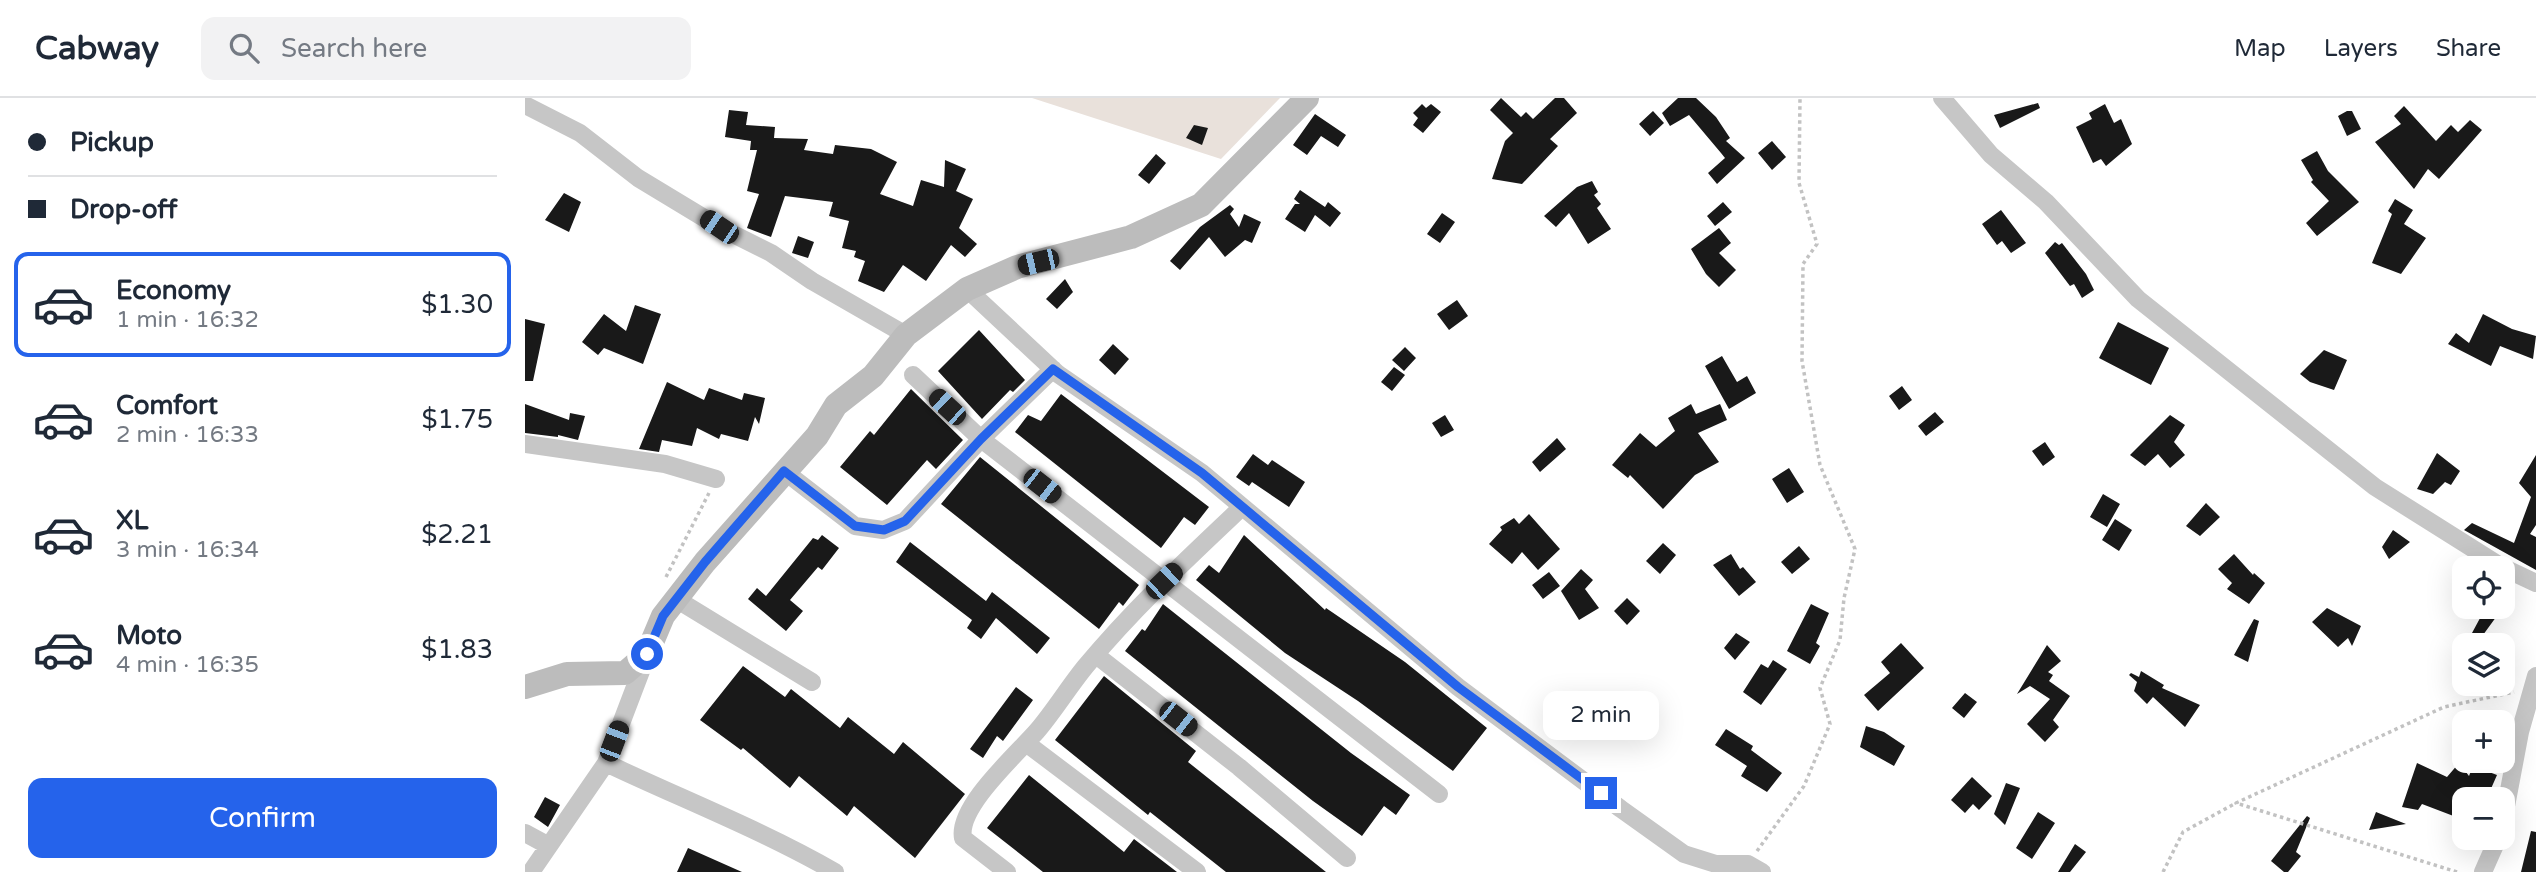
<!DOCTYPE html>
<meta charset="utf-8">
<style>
body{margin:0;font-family:"Varela Round",sans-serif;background:#f2f2f3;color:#1f2937;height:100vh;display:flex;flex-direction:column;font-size:26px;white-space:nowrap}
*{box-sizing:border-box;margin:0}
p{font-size:23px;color:#747a83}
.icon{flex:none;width:38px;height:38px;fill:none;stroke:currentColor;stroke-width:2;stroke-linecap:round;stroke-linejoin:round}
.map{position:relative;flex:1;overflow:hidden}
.side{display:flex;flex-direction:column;background:#fff;width:525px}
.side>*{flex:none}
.banner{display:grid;align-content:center;height:154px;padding:0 28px;background:#fff}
.tools{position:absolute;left:1927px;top:458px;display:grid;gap:14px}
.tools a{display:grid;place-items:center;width:63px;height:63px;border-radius:14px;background:#fff;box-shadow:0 7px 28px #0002;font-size:35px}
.end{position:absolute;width:32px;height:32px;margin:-16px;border:9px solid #2563eb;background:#fff;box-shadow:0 0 0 4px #fff}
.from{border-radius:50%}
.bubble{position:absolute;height:49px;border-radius:14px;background:#fff;box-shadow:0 7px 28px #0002;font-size:23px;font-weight:600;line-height:49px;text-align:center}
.car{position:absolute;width:21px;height:42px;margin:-21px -10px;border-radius:9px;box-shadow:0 0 5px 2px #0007;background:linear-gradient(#222 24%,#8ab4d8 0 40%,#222 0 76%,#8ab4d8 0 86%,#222 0)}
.banner b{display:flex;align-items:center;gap:24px;height:66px;font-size:26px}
.banner b+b{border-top:2px solid #e0e1e3}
.banner i{width:18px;height:18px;background:#1f2937}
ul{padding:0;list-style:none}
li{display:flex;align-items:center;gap:21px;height:105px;margin:0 14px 10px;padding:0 14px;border:4px solid transparent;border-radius:14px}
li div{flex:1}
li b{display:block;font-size:26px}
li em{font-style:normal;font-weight:600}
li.selected{border-color:#2563eb}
li>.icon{width:63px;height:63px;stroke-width:1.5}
.primary-button{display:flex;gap:14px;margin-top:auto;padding:14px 28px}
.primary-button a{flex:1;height:80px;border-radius:14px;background:#2563eb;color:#fff;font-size:28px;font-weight:600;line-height:80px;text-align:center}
header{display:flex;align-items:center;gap:42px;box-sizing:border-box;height:98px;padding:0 35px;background:#fff;border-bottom:2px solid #e0e1e3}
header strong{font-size:33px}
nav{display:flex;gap:38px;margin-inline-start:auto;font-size:24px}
.search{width:490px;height:63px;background:#f2f2f3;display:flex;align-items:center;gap:18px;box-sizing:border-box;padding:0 24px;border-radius:14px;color:#747a83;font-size:26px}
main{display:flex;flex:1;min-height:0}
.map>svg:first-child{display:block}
.green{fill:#e9e1db}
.building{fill:#191919}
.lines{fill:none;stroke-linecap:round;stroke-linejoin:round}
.path{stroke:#c2c2c2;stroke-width:3.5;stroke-dasharray:3.5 3.5;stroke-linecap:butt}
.street{stroke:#c6c6c6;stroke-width:18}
.secondary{stroke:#bcbcbc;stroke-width:24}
.route{stroke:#2563eb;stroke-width:9}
</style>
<header>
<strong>Cabway</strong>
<div class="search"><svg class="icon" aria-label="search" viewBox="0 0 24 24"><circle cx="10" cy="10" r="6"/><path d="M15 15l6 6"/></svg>Search here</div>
<nav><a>Map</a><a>Layers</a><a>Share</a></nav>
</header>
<main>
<section class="side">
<div class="banner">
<b><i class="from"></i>Pickup</b>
<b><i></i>Drop-off</b>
</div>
<ul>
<li class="selected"><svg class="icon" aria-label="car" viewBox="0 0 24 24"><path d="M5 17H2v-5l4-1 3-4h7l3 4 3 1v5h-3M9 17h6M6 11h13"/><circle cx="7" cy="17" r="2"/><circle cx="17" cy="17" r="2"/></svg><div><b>Economy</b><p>1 min · 16:32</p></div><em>$1.30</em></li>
<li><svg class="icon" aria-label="car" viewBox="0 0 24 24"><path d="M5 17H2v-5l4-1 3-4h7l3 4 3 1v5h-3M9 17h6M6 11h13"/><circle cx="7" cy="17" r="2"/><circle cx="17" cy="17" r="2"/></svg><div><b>Comfort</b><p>2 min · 16:33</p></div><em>$1.75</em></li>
<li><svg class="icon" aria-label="car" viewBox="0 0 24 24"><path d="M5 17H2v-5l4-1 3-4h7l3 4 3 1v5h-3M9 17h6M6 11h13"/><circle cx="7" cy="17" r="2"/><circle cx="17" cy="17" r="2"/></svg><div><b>XL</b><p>3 min · 16:34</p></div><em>$2.21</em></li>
<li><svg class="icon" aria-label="car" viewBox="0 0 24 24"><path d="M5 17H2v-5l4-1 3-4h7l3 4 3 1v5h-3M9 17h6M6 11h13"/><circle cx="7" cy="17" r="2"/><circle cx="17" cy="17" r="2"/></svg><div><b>Moto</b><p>4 min · 16:35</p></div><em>$1.83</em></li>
</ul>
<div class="primary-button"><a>Confirm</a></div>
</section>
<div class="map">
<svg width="2011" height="774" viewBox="0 0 2011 774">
<rect width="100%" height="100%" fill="#fff"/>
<path class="green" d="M507,0H755L696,61Z"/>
<path class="building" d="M976,0L996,19L1001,14L1008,21L1030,0H1039L1052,15L1025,41L1033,48L997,86L967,81L980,43L988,35L965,12Z
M1153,0H1171L1191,19L1205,40L1201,43L1220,60L1192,86L1183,75L1200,60L1196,55L1164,17L1145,28L1137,15Z
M1513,5L1515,10L1475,30L1469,17Z
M897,6L901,10L906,6L916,14L898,35L888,27L893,20L888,15Z
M1580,6L1589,25L1596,21L1607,46L1581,68L1576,61L1568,65L1551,29L1567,21L1564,15Z
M1879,8L1911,43L1926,27L1933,34L1945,22L1957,32L1914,81L1903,71L1889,91L1850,44L1876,26L1869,18Z
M204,12L223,14L221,27L250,29L249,40L283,41L279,52L308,56L310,47L346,51L372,64L355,96L388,108L396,82L419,89L420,62L441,71L431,93L448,101L434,130L452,146L440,159L426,147L401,183L378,167L359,194L333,183L340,163L329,159L331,153L317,150L324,123L304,118L308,104L260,98L246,139L222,130L234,96L222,93L232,52H225L226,43L200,39Z
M1128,13L1139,25L1125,38L1114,26Z
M1822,13H1827L1836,31L1822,38L1813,18Z
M790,16L821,37L813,49L796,38L782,57L768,47Z
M669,27L683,30L677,47L661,40Z
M1247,43L1261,59L1247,72L1233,55Z
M1792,53L1803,73L1834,104L1792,138L1781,125L1804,103L1786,84L1788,82L1776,62Z
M631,56L641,65L624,86L613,77Z
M1067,83L1073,94L1069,97L1076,106L1072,110L1086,131L1063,146L1044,115L1031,129L1019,118L1052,89Z
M775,92L800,109L803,104L816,115L805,129L790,117L780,134L760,121L770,106H775L769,101Z
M39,95L56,104L44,134L20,122Z
M1870,101L1888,112L1879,126L1901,140L1876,176L1847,165L1867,116L1863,113Z
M1198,104L1207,114L1190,128L1182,118Z
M705,107L709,111L705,116L714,129L719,116L736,124L727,145L720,142L700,159L684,139L655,172L645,163L675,129Z
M1476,112L1501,145L1486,155L1477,143L1472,147L1457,126Z
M917,115L930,124L915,145L902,136Z
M1194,130L1206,145L1194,155L1211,172L1194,189L1181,176L1166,151Z
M273,138L289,144L283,160L267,155Z
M1530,144L1534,147L1537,145L1561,176L1569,192L1557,200L1549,186L1545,188L1520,155Z
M540,181L548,194L532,211L521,201Z
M932,202L943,218L924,232L912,216Z
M110,207L136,216L118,266L79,250L73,257L57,244L79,216L101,233Z
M1958,216L1987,231L2011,238L2008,261L1975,248L1966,268L1923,246L1931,235L1944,245Z
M0,221L20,226L8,283H0Z
M1593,224L1644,250L1626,287L1574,260Z
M454,232L500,282L488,294L485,292L457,321L413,273Z
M588,246L604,261L590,277L574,262Z
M880,249L891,260L879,273L867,262Z
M1799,252L1822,262L1809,292L1785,284L1775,276Z
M1197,258L1212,284L1222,278L1231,295L1204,311L1180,268Z
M869,269L880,277L867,293L856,284Z
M142,284L179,302L184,290L217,302L219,295L240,300L234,326L230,319L223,343L196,336L194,341L172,330L167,348L137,342L134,354L114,351Z
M1377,288L1387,302L1374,312L1364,298Z
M386,291L438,342L411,371L402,362L362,407L315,369L345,333L349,337Z
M536,296L684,409L670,427L659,419L636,450L490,334L503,317L516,323Z
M0,306L44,322L45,315L60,318L53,342L33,337V339L0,335Z
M1166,306L1171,316L1195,306L1202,322L1173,335L1194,364L1170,377L1138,411L1105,377L1103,380L1087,367L1115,335L1131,349L1150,333L1143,320Z
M1410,314L1419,324L1401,338L1393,328Z
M920,317L929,332L916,339L907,325Z
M1645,317L1660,327L1649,344L1660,357L1645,370L1633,356L1620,368L1605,357Z
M1032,340L1041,351L1015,374L1007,364Z
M1520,344L1530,359L1518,368L1507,353Z
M1912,355L1935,373L1926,387L1920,384L1908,396L1892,391Z
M728,356L743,367L747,362L780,384L764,409L727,384L724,388L711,379Z
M2011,357V427L2005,436L2011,439V472L1939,432L1947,425L1989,445L2006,399L1994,385Z
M455,359L614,487L598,508L594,504L574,531L416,406Z
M1264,370L1279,394L1262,405L1247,381Z
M1578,396L1595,406L1582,429L1565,419Z
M1681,405L1695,419L1675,438L1661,428Z
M1004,416L1035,451L1013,472L997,454L987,466L964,446L977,432L975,429L989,420L994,426Z
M1590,421L1607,432L1594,453L1577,442Z
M1868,432L1885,444L1864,461L1857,449Z
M297,437L314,450L297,472L293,469L265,502L278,513L261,533L223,501L232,490L241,498L288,440L293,442Z
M719,437L800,512L801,510L880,564L962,630L928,673L833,603L760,555L671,482L684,467L694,475Z
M385,444L461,503L467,494L525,540L512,556L471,520L456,541L442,530L447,522L371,464Z
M1138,445L1151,457L1135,476L1121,463Z
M1274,448L1285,461L1267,476L1256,464Z
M1206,456L1215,471L1218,469L1231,484L1214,498L1188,467Z
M1709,456L1728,477L1729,475L1740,485L1724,506L1702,491L1707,485L1693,471Z
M1056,471L1068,482L1060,491L1074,510L1054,522L1036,493Z
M1024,474L1035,488L1018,501L1007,487Z
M1102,500L1115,513L1102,527L1089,513Z
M638,506L826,655L885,697L871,717L859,708L837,738L788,703L600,553L617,531L620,533Z
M1286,506L1304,515L1291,545L1295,548L1285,566L1262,553Z
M1961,509L1974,515L1950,548H1940Z
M1802,510L1836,528L1827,548L1823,540L1813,549L1787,524Z
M1729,521L1734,523L1723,564L1709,557Z
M1211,535L1225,544L1210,562L1199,550Z
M1376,545L1399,570L1353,613L1339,597L1365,575L1356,564Z
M1522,547L1536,563L1523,574L1528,577L1524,583L1545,598L1528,622L1534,629L1520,644L1502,626L1525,601L1505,588L1492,596Z
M1248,562L1262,571L1236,607L1218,594L1236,566L1243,570Z
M218,568L260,599L266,591L315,630L323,619L369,656L378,644L440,696L390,760L329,708L322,718L274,678L265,690L218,650L216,652L175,622Z
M1616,573L1639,587L1637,590L1675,607L1660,629L1628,599L1622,606L1609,593L1612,584L1604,577L1606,575L1614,579Z
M579,578L671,653L663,664L801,774H701L625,714L623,717L530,642Z
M491,589L508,602L478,643L472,638L458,660L445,651Z
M1440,595L1452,604L1439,620L1427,610Z
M1341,628L1359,634L1380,648L1369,668L1335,649Z
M1201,631L1228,648L1226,652L1257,675L1242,694L1216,678L1222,668L1190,647Z
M1892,665L1922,679L1934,665L1944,678L1948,668L1972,677L1961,702H1939V722L1897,706L1893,712L1877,709Z
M504,677L599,754L609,741L652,774H518L462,730Z
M1447,679L1467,698L1454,712L1448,706L1440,715L1426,702Z
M1481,685L1495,690L1480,727L1469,716Z
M20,699L35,707L23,729L9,719Z
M1513,714L1530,725L1507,761L1491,750Z
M1851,714L1881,726L1844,732Z
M1782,718L1785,720L1771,754L1776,758L1763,774H1759L1746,763Z
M2006,733L2011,734V774H1996Z
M1550,746L1561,754L1545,774H1533Z
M163,750L217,774H152Z"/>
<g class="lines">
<path class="path" d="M141,479L184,395
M1232,753L1279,688L1305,626L1295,590L1315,542L1319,500L1330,451L1295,367L1277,263L1278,166L1292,146L1274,85L1275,0
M1638,774L1658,734L1711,705
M1932,774L1711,705L1919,609L1989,594"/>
<path class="street" d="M1417,0L1466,57L1521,104L1613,201L1850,389L1977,469L2011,485
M0,7L55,35L113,80L194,129L246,155L287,183L381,237
M442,191L533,276L677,375L933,589L1096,711L1159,756L1191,766H1223L1237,774
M528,271L456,341L914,696
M0,346L140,366L191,381
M259,373L330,428L358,432L380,423L456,341L388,277
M151,501L287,584
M571,557L714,669L822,760
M501,645L672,774
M81,665C157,701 237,732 310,774
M1978,724L1995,634L2011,578
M0,735L24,748
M6,774L81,665L121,560
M482,774L438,740C432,709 491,657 512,633C529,613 543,590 560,569C608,511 663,460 717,409
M1958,774L1973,740"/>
<path class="secondary" d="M0,589L42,576L100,575L122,556L138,518L180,464L292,338L311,307L348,278L381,237L442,191L492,169L606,139L676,107L782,0"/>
</g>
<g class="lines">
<path class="route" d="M122,556L138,518L180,464L259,373L330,428L359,432L380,423L456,341L528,271L677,375L933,589L1076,695"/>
</g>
</svg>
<div class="tools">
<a><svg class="icon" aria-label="locate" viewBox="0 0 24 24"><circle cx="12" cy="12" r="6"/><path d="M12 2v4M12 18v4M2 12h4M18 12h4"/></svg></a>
<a><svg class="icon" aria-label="layers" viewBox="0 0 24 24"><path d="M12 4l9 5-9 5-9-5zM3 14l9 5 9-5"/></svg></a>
<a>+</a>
<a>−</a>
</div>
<i class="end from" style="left:122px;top:556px"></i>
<i class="end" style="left:1076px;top:695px"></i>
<div class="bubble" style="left:1018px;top:593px;width:116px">2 min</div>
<i class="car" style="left:194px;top:129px;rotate:304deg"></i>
<i class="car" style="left:513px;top:164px;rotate:257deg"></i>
<i class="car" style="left:422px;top:309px;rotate:313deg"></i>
<i class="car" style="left:517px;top:388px;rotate:128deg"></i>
<i class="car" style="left:639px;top:483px;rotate:46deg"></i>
<i class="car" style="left:653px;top:621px;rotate:128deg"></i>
<i class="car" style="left:89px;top:643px;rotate:21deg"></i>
</div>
</main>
